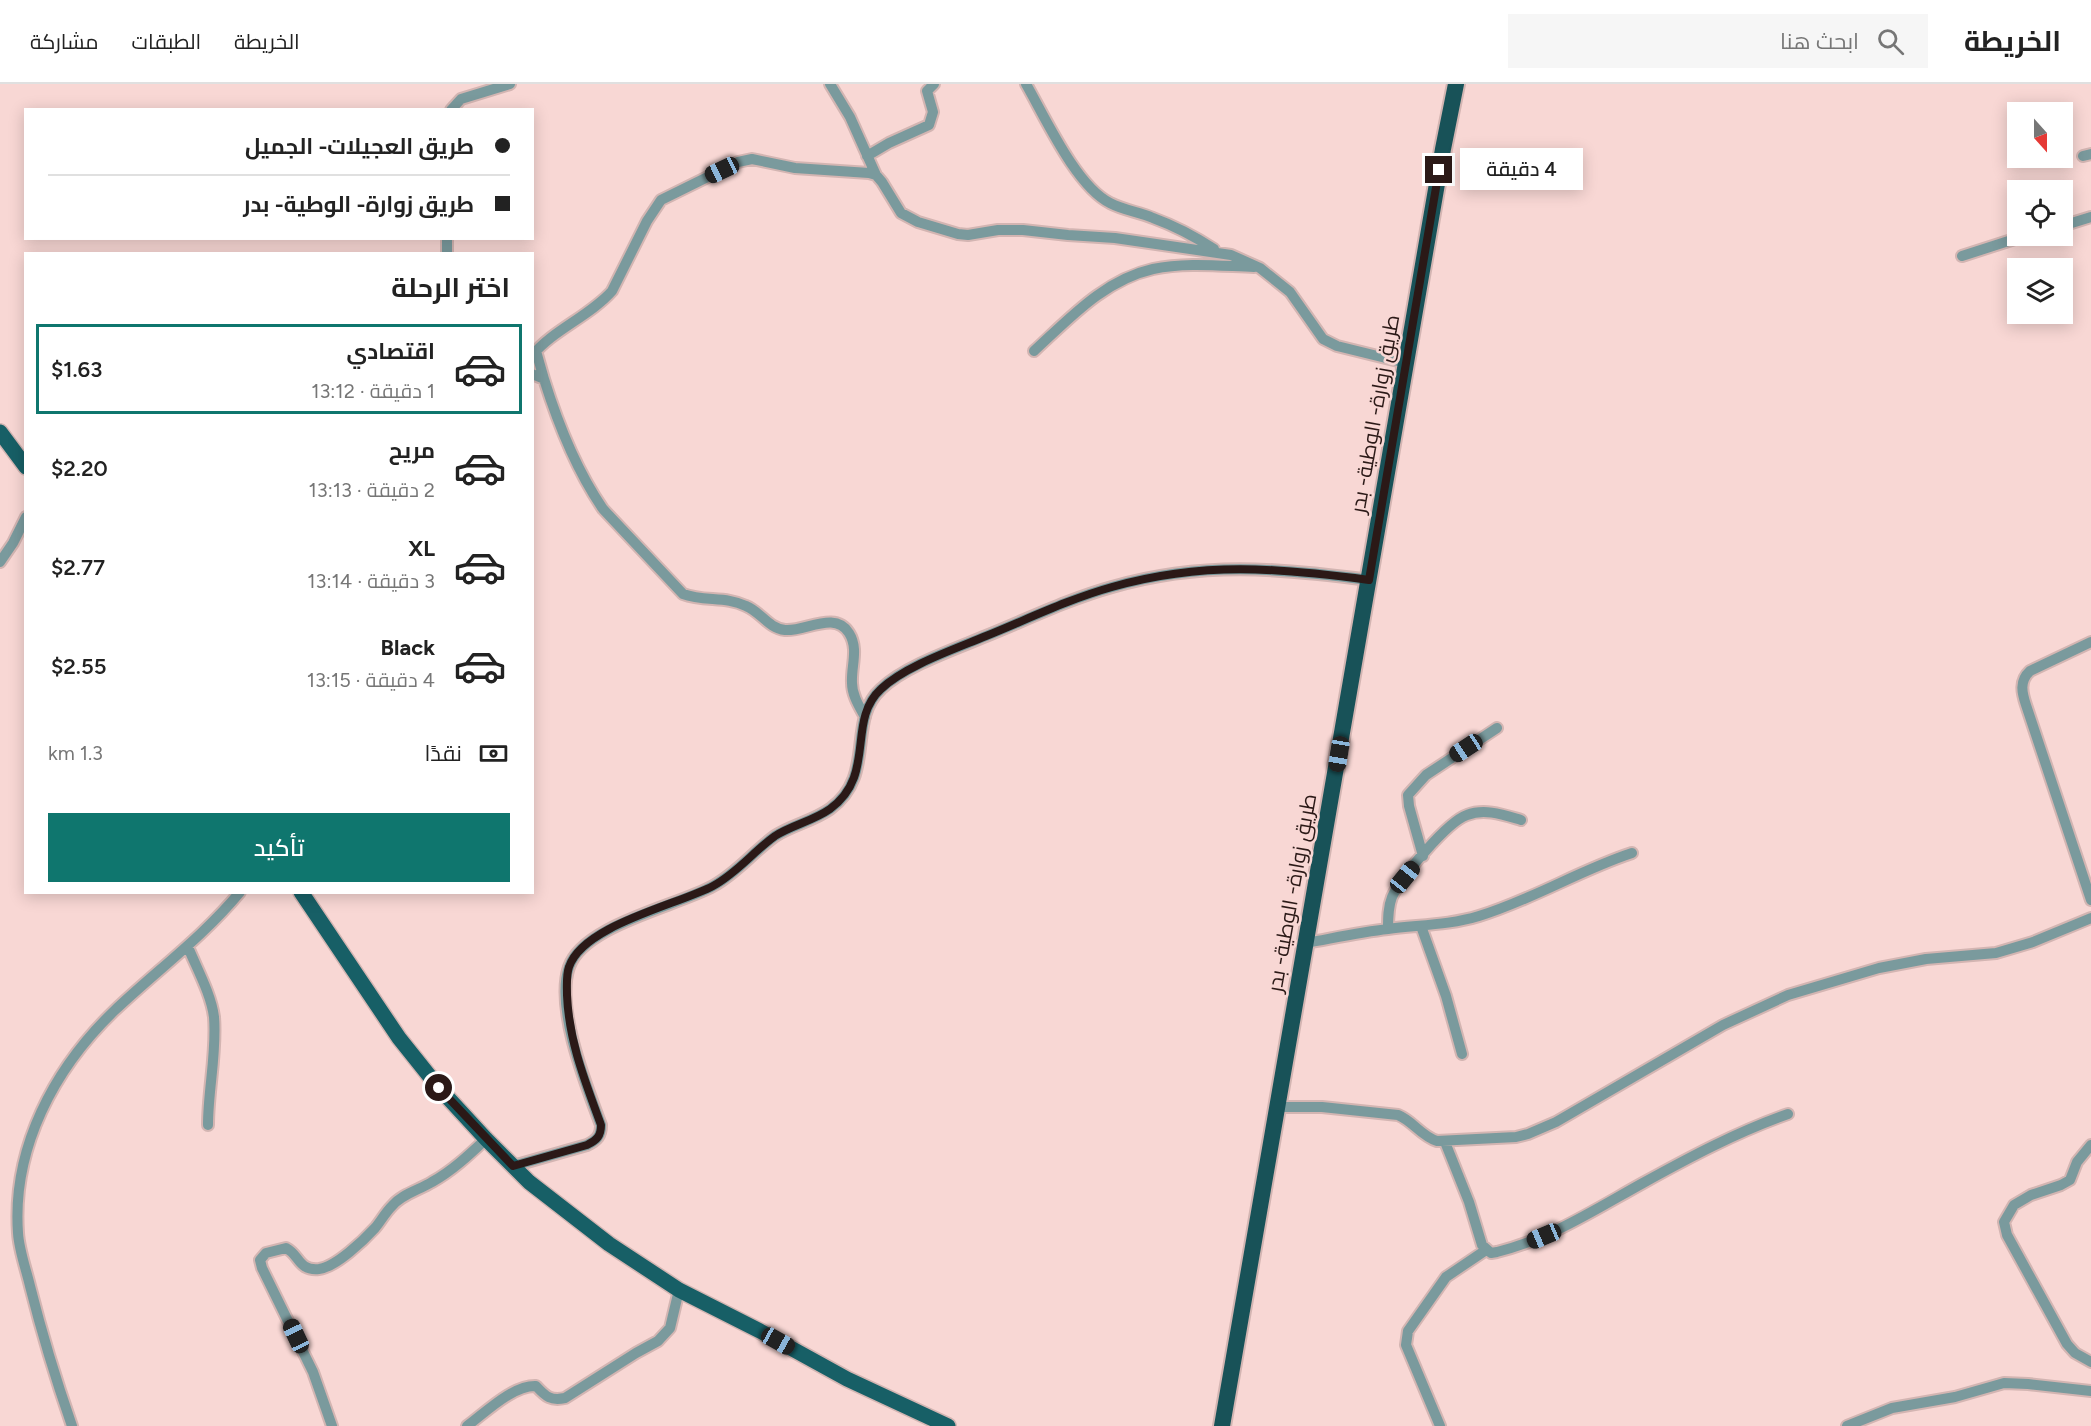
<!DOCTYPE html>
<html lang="ar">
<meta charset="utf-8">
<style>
body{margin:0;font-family:Figtree,Cairo,sans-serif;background:#f6f6f6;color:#222;direction:rtl;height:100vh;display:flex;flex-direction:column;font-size:22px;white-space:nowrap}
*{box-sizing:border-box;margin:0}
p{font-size:20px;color:#767676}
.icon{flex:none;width:33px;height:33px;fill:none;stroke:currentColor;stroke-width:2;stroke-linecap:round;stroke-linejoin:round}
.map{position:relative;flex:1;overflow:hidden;direction:ltr}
.details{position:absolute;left:24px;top:168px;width:510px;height:642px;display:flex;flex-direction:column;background:#fff;border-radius:0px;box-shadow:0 3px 15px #0003;direction:rtl}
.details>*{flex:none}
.banner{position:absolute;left:24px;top:24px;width:510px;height:132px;border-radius:0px;box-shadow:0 3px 15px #0003;direction:rtl;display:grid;align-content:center;height:132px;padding:0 24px;background:#fff}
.needle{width:39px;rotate:159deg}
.tools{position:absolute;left:2007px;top:18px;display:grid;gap:12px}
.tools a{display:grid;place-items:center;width:66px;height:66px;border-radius:0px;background:#fff;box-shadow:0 3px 15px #0003;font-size:30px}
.end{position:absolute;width:27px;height:27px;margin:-14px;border:8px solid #2b1917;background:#fff;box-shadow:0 0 0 3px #fff}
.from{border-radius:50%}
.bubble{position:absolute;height:42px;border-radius:0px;background:#fff;box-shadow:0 3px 15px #0003;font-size:20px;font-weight:600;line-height:42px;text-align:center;direction:rtl}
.car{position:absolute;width:18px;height:36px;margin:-18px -9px;border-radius:8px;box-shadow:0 0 4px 2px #0007;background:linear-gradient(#222 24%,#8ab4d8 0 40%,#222 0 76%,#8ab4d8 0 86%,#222 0)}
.banner b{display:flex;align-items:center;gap:21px;height:57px;font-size:22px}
.banner b+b{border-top:2px solid #e0e0e0}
.banner i{width:15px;height:15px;background:#222}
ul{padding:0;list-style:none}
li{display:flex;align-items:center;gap:18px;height:90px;margin:0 12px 9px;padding:0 12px;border:3px solid transparent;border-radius:0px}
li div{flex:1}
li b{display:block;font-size:22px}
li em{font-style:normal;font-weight:600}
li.current{border-color:#0f766e}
li>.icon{width:54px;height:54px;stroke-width:1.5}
h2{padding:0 24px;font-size:27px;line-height:72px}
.pay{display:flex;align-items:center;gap:15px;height:66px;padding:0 24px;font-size:22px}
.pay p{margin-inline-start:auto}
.cta{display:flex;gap:12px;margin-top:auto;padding:12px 24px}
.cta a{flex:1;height:69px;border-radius:0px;background:#0f766e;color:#fff;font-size:24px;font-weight:600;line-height:69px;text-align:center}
header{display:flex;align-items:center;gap:36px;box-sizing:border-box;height:84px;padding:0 30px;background:#fff;border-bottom:2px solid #e0e0e0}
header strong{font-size:28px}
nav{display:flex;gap:33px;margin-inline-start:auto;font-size:21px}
.search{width:420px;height:54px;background:#f6f6f6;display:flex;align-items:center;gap:15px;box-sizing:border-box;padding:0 21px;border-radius:0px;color:#767676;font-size:22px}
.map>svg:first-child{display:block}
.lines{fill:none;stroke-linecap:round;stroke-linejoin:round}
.minor-casing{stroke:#d3b5b2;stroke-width:14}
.primary-casing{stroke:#d3b5b2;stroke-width:18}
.trunk-casing{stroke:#d3b5b2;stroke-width:20}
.minor{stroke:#7a9a9d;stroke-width:10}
.primary{stroke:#175f66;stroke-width:15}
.trunk{stroke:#185258;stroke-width:16}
.route{stroke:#2b1917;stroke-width:8}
.labels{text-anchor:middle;stroke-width:5;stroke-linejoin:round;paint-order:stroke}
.street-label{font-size:21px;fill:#2b1917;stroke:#f8d7d4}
</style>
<header>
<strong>الخريطة</strong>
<div class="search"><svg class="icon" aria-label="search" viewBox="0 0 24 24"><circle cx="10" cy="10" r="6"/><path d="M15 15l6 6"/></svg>ابحث هنا</div>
<nav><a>الخريطة</a><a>الطبقات</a><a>مشاركة</a></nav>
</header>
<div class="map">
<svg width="2091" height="1342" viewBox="0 0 2091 1342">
<rect width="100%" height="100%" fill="#f8d7d4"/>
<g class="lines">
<defs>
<path id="minor" d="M830,0L850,33L876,91
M1026,0C1045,33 1076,102 1110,119C1123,126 1139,128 1153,134C1175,142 1194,152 1214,165
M451,26L461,15L510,0
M867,72L889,59L929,41L933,28L927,7L934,0
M2083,72L2091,70
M2062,142L2091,133
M447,170V154
M1962,172L2024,152
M536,267L544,295
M1034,267C1069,235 1104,196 1153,185C1186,178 1221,182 1254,183
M532,272C551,247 590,232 612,207L647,137L661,116L738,78L752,75L795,84L869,89L876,91L882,98L901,129L918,138L958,150L968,151L998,146H1023L1068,151L1115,154L1231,171L1260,184L1290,208L1323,255L1337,262L1406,279
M532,290L544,295C558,340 577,387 603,425L683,510C704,518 726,512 746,522C761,528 768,544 785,546C805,548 835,526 849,549C859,565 851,582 852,599C852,611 859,622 865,633
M0,478L13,459L26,433
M2091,558L2030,587C2019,597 2022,609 2026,621L2091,816
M1423,772L1409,722L1408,711L1426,691L1497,644
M1421,842L1446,912L1462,970
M1388,845C1388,834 1388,823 1392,813C1401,793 1447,738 1467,731C1485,724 1504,731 1521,736
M1306,859C1334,854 1361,848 1388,845C1418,841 1450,841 1479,832C1532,816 1580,786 1632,769
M188,863C197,885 211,910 214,933C217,968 208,1006 208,1041
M1279,1023H1322L1398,1031C1413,1037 1421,1052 1437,1057L1516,1053L1528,1050L1556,1038L1723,941L1788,911L1879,884L1926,875L1996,869L2033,858L2091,834
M1445,1058L1469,1118L1482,1161L1491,1169L1497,1168C1550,1155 1596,1125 1643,1099C1690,1073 1737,1048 1788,1030
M2091,1061L2077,1078L2070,1096L2061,1101L2031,1111L2014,1121L2004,1138L2007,1151L2067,1260L2075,1269L2091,1278
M513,1082L587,1061C597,1056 601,1052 601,1041C586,1001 555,924 569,883C583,841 677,822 713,802C737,789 753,768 775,752C792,741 813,737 830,725C877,691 846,637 881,605C905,582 955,565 986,552C1028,535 1069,515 1112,503C1202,477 1278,484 1369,496
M72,1342C56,1296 42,1250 30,1202C26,1185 19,1166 18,1149C12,1064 54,985 114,927C156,887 203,853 240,808
M332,1342L313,1288L262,1184L260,1176L266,1169L286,1164C300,1171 298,1187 319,1185C336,1183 364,1156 375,1144C381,1137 385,1129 392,1122C402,1110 419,1106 432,1098C452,1087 469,1071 486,1055
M467,1342C486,1328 513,1301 536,1302C546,1313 551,1317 565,1314L636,1269L658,1257L670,1244L679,1206
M1440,1342L1406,1261L1408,1247L1446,1193L1486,1166
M1847,1342L1892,1324L1955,1313L2004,1299L2028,1300L2091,1307"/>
<path id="primary" d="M0,348L26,383
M301,808L399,954L439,1004L486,1055L529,1098L609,1160L679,1206L760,1247L847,1295L948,1342"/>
<path id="trunk" d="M1222,1342L1443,65L1456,0"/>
</defs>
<use href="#minor" class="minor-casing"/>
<use href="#primary" class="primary-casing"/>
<use href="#trunk" class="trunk-casing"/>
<use href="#minor" class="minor"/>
<use href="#primary" class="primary"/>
<use href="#trunk" class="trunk"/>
</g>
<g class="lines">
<path class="route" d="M439,1004L513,1082L587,1061C597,1056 601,1052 601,1041C585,997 569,958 567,911C567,902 566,891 569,883C583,841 677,821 713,802C737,789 753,768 775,752C792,741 813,737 830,725C877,691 846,637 881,605C905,582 955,565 986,552C1028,535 1069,515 1112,503C1203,477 1278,484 1369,496L1439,86"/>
</g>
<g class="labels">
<g class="street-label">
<text transform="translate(1375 330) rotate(-80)" y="7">طريق زوارة- الوطية- بدر</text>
<text transform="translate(1292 809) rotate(-80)" y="7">طريق زوارة- الوطية- بدر</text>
</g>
</g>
</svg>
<div class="tools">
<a><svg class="needle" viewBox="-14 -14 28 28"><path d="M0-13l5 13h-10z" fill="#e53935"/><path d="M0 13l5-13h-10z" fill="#767676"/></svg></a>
<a><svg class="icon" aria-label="locate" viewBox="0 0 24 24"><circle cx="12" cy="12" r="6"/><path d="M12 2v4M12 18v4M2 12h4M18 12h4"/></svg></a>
<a><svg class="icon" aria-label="layers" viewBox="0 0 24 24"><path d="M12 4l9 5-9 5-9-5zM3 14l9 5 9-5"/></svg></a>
</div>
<i class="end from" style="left:439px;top:1004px"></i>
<i class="end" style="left:1439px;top:86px"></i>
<div class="bubble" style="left:1460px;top:64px;width:123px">4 دقيقة</div>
<i class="car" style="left:722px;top:86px;rotate:245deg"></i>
<i class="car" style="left:1466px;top:664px;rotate:237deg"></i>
<i class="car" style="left:1339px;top:670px;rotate:189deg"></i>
<i class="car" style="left:1405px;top:793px;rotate:39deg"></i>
<i class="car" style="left:1544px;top:1152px;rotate:247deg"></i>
<i class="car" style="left:296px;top:1252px;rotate:335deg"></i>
<i class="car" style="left:778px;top:1257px;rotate:119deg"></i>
<div class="banner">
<b><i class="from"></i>طريق العجيلات- الجميل</b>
<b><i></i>طريق زوارة- الوطية- بدر</b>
</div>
<section class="details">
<h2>اختر الرحلة</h2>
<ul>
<li class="current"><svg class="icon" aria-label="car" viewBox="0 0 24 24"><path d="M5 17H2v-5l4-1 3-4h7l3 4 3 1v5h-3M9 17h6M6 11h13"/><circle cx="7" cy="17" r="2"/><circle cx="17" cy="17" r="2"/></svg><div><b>اقتصادي</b><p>1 دقيقة · 13:12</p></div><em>$1.63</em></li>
<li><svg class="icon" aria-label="car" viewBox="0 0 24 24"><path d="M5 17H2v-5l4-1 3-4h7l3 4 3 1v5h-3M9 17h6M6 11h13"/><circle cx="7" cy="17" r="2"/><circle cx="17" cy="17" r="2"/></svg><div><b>مريح</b><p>2 دقيقة · 13:13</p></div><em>$2.20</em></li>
<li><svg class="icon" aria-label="car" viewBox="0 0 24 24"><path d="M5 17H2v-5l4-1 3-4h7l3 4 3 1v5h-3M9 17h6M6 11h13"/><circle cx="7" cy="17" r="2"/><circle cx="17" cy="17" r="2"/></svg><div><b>XL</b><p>3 دقيقة · 13:14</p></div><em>$2.77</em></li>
<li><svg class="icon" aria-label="car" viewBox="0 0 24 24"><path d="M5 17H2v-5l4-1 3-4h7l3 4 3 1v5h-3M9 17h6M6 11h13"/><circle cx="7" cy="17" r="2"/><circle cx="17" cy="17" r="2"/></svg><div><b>Black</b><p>4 دقيقة · 13:15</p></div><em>$2.55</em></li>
</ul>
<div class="pay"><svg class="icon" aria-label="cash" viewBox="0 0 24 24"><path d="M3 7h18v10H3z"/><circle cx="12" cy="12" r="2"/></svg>نقدًا<p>1.3 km</p></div>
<div class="cta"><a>تأكيد</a></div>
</section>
</div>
